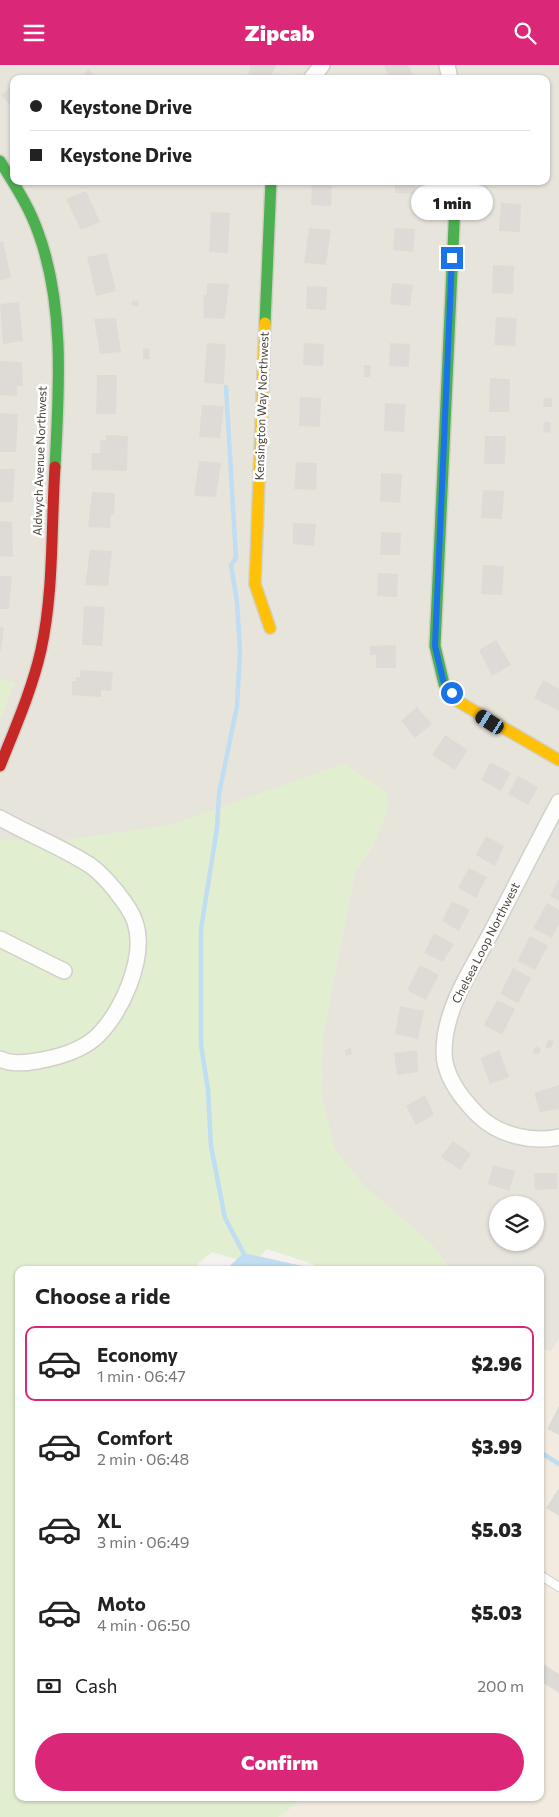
<!DOCTYPE html>
<meta charset="utf-8">
<style>
body{margin:0;font-family:Commissioner,sans-serif;background:#f6f6f6;color:#222;height:100vh;display:flex;flex-direction:column;font-size:19px;white-space:nowrap}
*{box-sizing:border-box;margin:0}
p{font-size:16px;color:#767676}
.icon{flex:none;width:28px;height:28px;fill:none;stroke:currentColor;stroke-width:2;stroke-linecap:round;stroke-linejoin:round}
.map{position:relative;flex:1;overflow:hidden}
.side{position:absolute;left:15px;top:1201px;width:529px;height:535px;display:flex;flex-direction:column;background:#fff;border-radius:10px;box-shadow:0 1px 4px #0004}
.side>*{flex:none}
.hud{position:absolute;left:10px;top:10px;width:540px;height:110px;border-radius:10px;box-shadow:0 1px 4px #0004;display:grid;align-content:center;height:110px;padding:0 20px;background:#fff}
.controls{position:absolute;left:489px;top:1131px;display:grid;gap:10px}
.controls a{display:grid;place-items:center;width:55px;height:55px;border-radius:50%;background:#fff;box-shadow:0 1px 4px #0004;font-size:25px}
.end{position:absolute;width:22px;height:22px;margin:-11px;border:6px solid #1a73e8;background:#fff;box-shadow:0 0 0 2px #fff}
.from{border-radius:50%}
.bubble{position:absolute;height:35px;border-radius:18px;background:#fff;box-shadow:0 1px 4px #0004;font-size:16px;font-weight:800;line-height:35px;text-align:center}
.car{position:absolute;width:15px;height:30px;margin:-15px -8px;border-radius:6px;box-shadow:0 0 4px 1px #0007;background:linear-gradient(#222 24%,#8ab4d8 0 40%,#222 0 76%,#8ab4d8 0 86%,#222 0)}
.hud b{display:flex;align-items:center;gap:18px;height:48px;font-size:19px}
.hud b+b{border-top:1px solid #e0e0e0}
.hud i{width:12px;height:12px;background:#222}
ul{padding:0;list-style:none}
li{display:flex;align-items:center;gap:15px;height:75px;margin:0 10px 8px;padding:0 10px;border:2px solid transparent;border-radius:10px}
li div{flex:1}
li b{display:block;font-size:19px}
li em{font-style:normal;font-weight:800}
li.current{border-color:#db2777}
li>.icon{width:45px;height:45px;stroke-width:1.5}
h2{padding:0 20px;font-size:22px;line-height:60px}
.pay{display:flex;align-items:center;gap:12px;height:55px;padding:0 20px;font-size:19px}
.pay p{margin-inline-start:auto}
.cta{display:flex;gap:10px;margin-top:auto;padding:10px 20px}
.cta a{flex:1;height:58px;border-radius:30px;background:#db2777;color:#fff;font-size:20px;font-weight:800;line-height:58px;text-align:center}
header{display:flex;justify-content:space-between;align-items:center;height:65px;padding:0 20px;background:#db2777;color:#fff;font-size:22px;font-weight:800}
.map>svg:first-child{display:block}
.residential{fill:#e7e4dc;fill-rule:evenodd}
.commercial{fill:#f3ebdf}
.green{fill:#e1eecf}
.water{fill:#c0ddf1}
.lines{fill:none;stroke-linecap:round;stroke-linejoin:round}
.stream{stroke:#c0ddf1;stroke-width:4.5}
.building{fill:#dedbd6}
.lane-casing{stroke:#d2d0cb;stroke-width:10}
.street-casing{stroke:#d2d0cb;stroke-width:18}
.fast-casing{stroke:#d3cfc5;stroke-width:14}
.slow-casing{stroke:#d3cfc5;stroke-width:14}
.jam-casing{stroke:#d3cfc5;stroke-width:14}
.lane{stroke:#fdfdfc;stroke-width:8}
.street{stroke:#fdfdfc;stroke-width:15}
.fast{stroke:#4caf50;stroke-width:11}
.slow{stroke:#ffc107;stroke-width:11}
.jam{stroke:#c62828;stroke-width:11}
.route{stroke:#1a73e8;stroke-width:6}
.labels{text-anchor:middle;stroke-width:5;stroke-linejoin:round;paint-order:stroke}
.street-label{font-size:12px;fill:#4b4439;stroke:#fff}
</style>
<header><svg class="icon" aria-label="menu" viewBox="0 0 24 24"><path d="M4 6h16M4 12h16M4 18h16"/></svg>Zipcab<svg class="icon" aria-label="search" viewBox="0 0 24 24"><circle cx="10" cy="10" r="6"/><path d="M15 15l6 6"/></svg></header>
<div class="map">
<svg width="559" height="1752" viewBox="0 0 559 1752">
<rect width="100%" height="100%" fill="#f4f2ee"/>
<path class="residential" d="M0,0H559V1274L551,1287L540,1282V1205H450L432,1180L365,1122L334,1084L321,1029L323,968L355,806L373,781L344,699L173,760L67,775H0V654L14,618L0,614ZM14,14H546V116H14ZM498,1140H535V1178H498Z"/>
<path class="commercial" d="M559,1274V1752H278L290,1744L301,1733L540,1732V1282L551,1287Z"/>
<path class="green" d="M0,614L14,618L0,654Z
M344,699L387,727L388,746L373,781L355,806L323,968L321,1029L335,1084L365,1122L432,1180L450,1205H324L310,1198L267,1184L252,1199L212,1187L191,1205H19V1732L301,1733L290,1744L278,1752H0V775H67L170,760Z"/>
<path class="water" d="M244,1188L307,1202L315,1205H225Z"/>
<g class="lines">
<path class="stream" d="M226,322L236,493L231,500L237,537L240,586L237,641L219,729L217,763L201,864V980L208,1025L211,1081L225,1153L246,1193
M540,1387L559,1399"/>
</g>
<path class="building" d="M251,0H276L270,14H262L248,9Z
M384,0H408L415,14H390Z
M89,4L94,11L88,14L84,8Z
M14,19V44L1,30Z
M312,116H332L331,141L311,140Z
M395,116H416L415,129L395,128Z
M86,126L100,157L81,165L66,134Z
M501,138L521,139L520,167L499,166Z
M211,147L230,148L228,188L209,187Z
M309,163L331,165L326,200L304,198Z
M395,163L415,164L413,187L393,185Z
M3,176L11,212L0,216V177Z
M107,188L116,226L96,231L87,192Z
M493,200L514,201L513,229L492,228Z
M207,218L229,219L225,254L203,253L204,230H207Z
M392,218L413,220L410,241L390,239Z
M307,221L327,222L326,245L306,244Z
M138,235L139,241H132V236Z
M19,237L23,276L3,279L0,239Z
M496,252L517,253L515,281L494,280Z
M116,253L121,287L100,289L94,254Z
M207,278L226,279L224,319L204,318Z
M304,278L324,279L323,301L303,300Z
M390,278L410,279L409,302L389,301Z
M149,283L150,294H143V284Z
M0,296L22,297L23,321H17V331L0,330Z
M364,300H371L370,312H364Z
M97,310H117L116,349H96Z
M490,313L510,314L509,347H489Z
M300,332L321,333L320,362L299,361Z
M544,333H552V342H543Z
M385,338L406,339L404,367L384,366Z
M202,340L224,341L220,373L199,372Z
M0,348L18,349L16,387H0Z
M544,357H551L550,368L543,367Z
M106,370L128,371L127,406L91,405L92,388H100V375H106Z
M485,371H506L505,399H484Z
M199,396L221,398L216,432L194,431Z
M296,397L317,398L316,425L294,424Z
M0,404H15L13,437H0Z
M381,408L402,409L400,438L380,436Z
M483,425L504,426L502,454L481,453Z
M92,427L115,428L114,450H111L110,463L88,462Z
M0,456L12,457L13,492L0,491Z
M293,458L316,459L314,481L293,479Z
M381,467L401,468L400,490H380Z
M90,485L112,486L108,521L85,520Z
M483,500L504,501L502,530L481,529Z
M378,508L398,509L397,532L377,531Z
M0,511H12L9,544H0Z
M84,541L105,542L102,581L82,580Z
M0,562L4,563L1,585H0Z
M496,575L511,600L492,611L479,585Z
M396,580V603H376V590H370V581Z
M80,605L113,607L111,626L101,625V632L72,630V616H76V612H80Z
M543,615L559,624V646L534,633Z
M417,642L432,659L415,673L401,656Z
M445,670L468,685L455,705L432,690Z
M490,697L511,708L501,726L481,715Z
M518,711L538,722L528,740L508,729Z
M486,771L504,781L495,801L476,790Z
M469,803L487,812L476,833L458,823Z
M559,814V836L550,831Z
M452,836L470,845L459,866L442,856Z
M547,838L559,845V859L552,873L533,863Z
M434,868L454,879L443,897L424,888Z
M530,871L548,881L535,905L517,896Z
M420,900L439,910L426,935L407,925Z
M513,903L531,913L518,938L500,929Z
M497,935L515,944L502,970L484,960Z
M400,941L424,946L418,974L395,969Z
M549,974L554,977L550,984L545,982Z
M536,981L541,984L538,990L533,987Z
M351,983L352,989L346,991L345,985Z
M417,985L418,1007L397,1010L394,988Z
M499,985L509,1012L490,1019L480,993Z
M559,1020V1044L540,1047L534,1028Z
M425,1030L434,1050L416,1060L406,1041Z
M453,1076L471,1089L460,1105L441,1092Z
M493,1100L515,1106L509,1126L488,1119Z
M534,1108H557L558,1124L535,1125Z
M559,1341V1370L547,1364Z
M559,1423V1451L546,1443Z
M540,1597L559,1609V1628L540,1616Z"/>
<g class="lines">
<defs>
<path id="lane" d="M540,1510L559,1522"/>
<path id="street" d="M447,0L450,14
M311,14L322,0
M559,737C537,778 516,820 494,862C474,901 444,942 444,987C444,1011 462,1034 478,1050C498,1070 531,1078 559,1072
M0,753C28,769 64,783 91,801C105,811 130,841 135,857C147,892 121,951 94,974C79,986 55,993 37,996C26,998 10,999 0,994
M0,874L64,906"/>
<path id="fast" d="M0,96C14,119 29,141 38,167C65,240 59,325 55,402
M265,258L271,116
M449,625L444,619L435,581L456,116"/>
<path id="slow" d="M265,258L255,519L270,563
M449,625L459,637L559,695"/>
<path id="jam" d="M0,701C15,663 32,625 41,585C54,526 51,462 55,402"/>
</defs>
<use href="#lane" class="lane-casing"/>
<use href="#street" class="street-casing"/>
<use href="#fast" class="fast-casing"/>
<use href="#slow" class="slow-casing"/>
<use href="#jam" class="jam-casing"/>
<use href="#lane" class="lane"/>
<use href="#street" class="street"/>
<use href="#fast" class="fast"/>
<use href="#slow" class="slow"/>
<use href="#jam" class="jam"/>
</g>
<g class="lines">
<path class="route" d="M452,628L444,619L435,581L452,193"/>
</g>
<g class="labels">
<g class="street-label">
<text transform="translate(262 341) rotate(-88)" y="4">Kensington Way Northwest</text>
<text transform="translate(40 396) rotate(-88)" y="4">Aldwych Avenue Northwest</text>
<text transform="translate(486 878) rotate(-63)" y="4">Chelsea Loop Northwest</text>
</g>
</g>
</svg>
<div class="controls">
<a><svg class="icon" aria-label="layers" viewBox="0 0 24 24"><path d="M12 4l9 5-9 5-9-5zM3 14l9 5 9-5"/></svg></a>
</div>
<i class="end from" style="left:452px;top:628px"></i>
<i class="end" style="left:452px;top:193px"></i>
<div class="bubble" style="left:411px;top:120px;width:82px">1 min</div>
<i class="car" style="left:490px;top:657px;rotate:303deg"></i>
<div class="hud">
<b><i class="from"></i>Keystone Drive</b>
<b><i></i>Keystone Drive</b>
</div>
<section class="side">
<h2>Choose a ride</h2>
<ul>
<li class="current"><svg class="icon" aria-label="car" viewBox="0 0 24 24"><path d="M5 17H2v-5l4-1 3-4h7l3 4 3 1v5h-3M9 17h6M6 11h13"/><circle cx="7" cy="17" r="2"/><circle cx="17" cy="17" r="2"/></svg><div><b>Economy</b><p>1 min · 06:47</p></div><em>$2.96</em></li>
<li><svg class="icon" aria-label="car" viewBox="0 0 24 24"><path d="M5 17H2v-5l4-1 3-4h7l3 4 3 1v5h-3M9 17h6M6 11h13"/><circle cx="7" cy="17" r="2"/><circle cx="17" cy="17" r="2"/></svg><div><b>Comfort</b><p>2 min · 06:48</p></div><em>$3.99</em></li>
<li><svg class="icon" aria-label="car" viewBox="0 0 24 24"><path d="M5 17H2v-5l4-1 3-4h7l3 4 3 1v5h-3M9 17h6M6 11h13"/><circle cx="7" cy="17" r="2"/><circle cx="17" cy="17" r="2"/></svg><div><b>XL</b><p>3 min · 06:49</p></div><em>$5.03</em></li>
<li><svg class="icon" aria-label="car" viewBox="0 0 24 24"><path d="M5 17H2v-5l4-1 3-4h7l3 4 3 1v5h-3M9 17h6M6 11h13"/><circle cx="7" cy="17" r="2"/><circle cx="17" cy="17" r="2"/></svg><div><b>Moto</b><p>4 min · 06:50</p></div><em>$5.03</em></li>
</ul>
<div class="pay"><svg class="icon" aria-label="cash" viewBox="0 0 24 24"><path d="M3 7h18v10H3z"/><circle cx="12" cy="12" r="2"/></svg>Cash<p>200 m</p></div>
<div class="cta"><a>Confirm</a></div>
</section>
</div>
